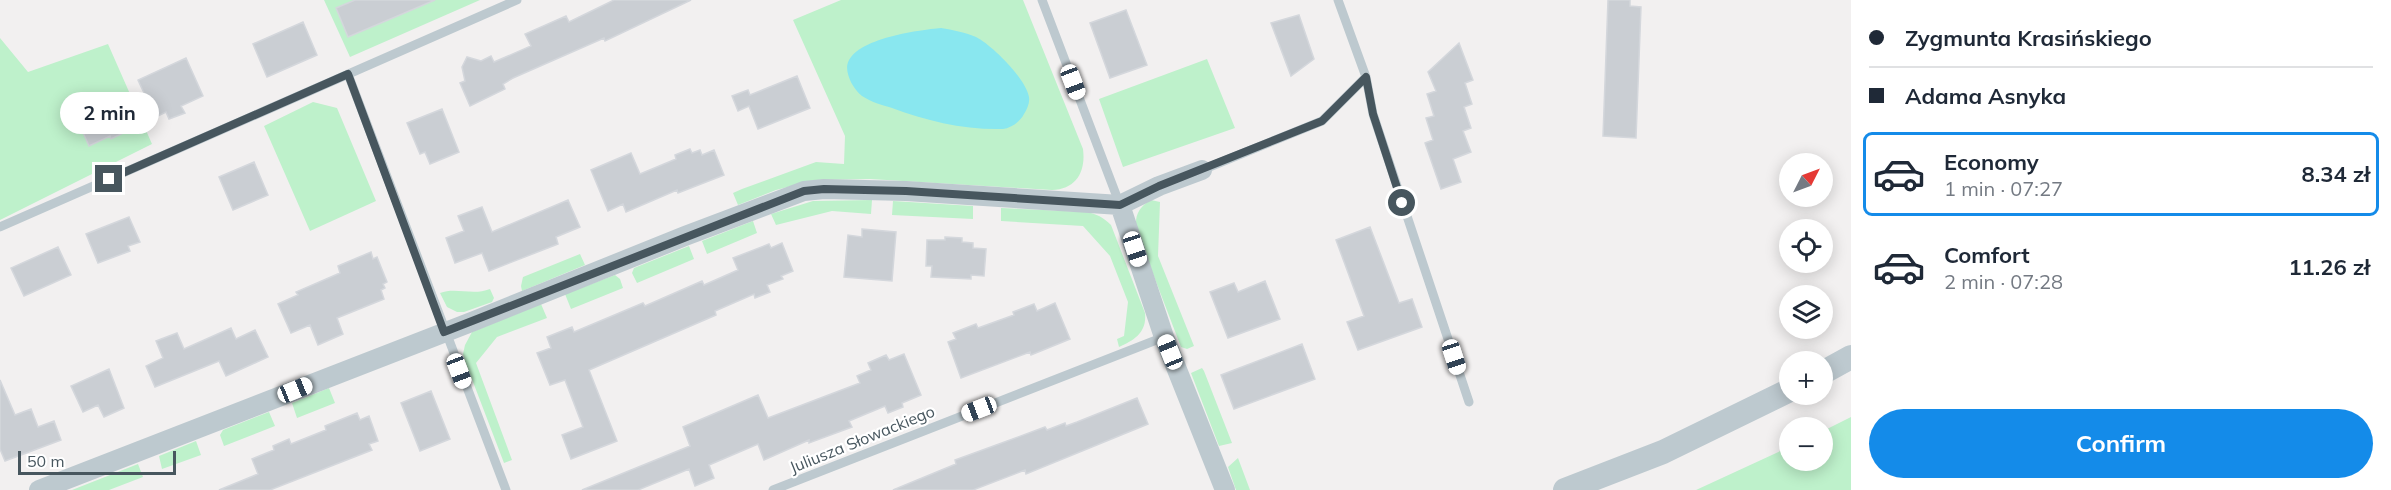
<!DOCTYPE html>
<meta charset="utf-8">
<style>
body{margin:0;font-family:Mulish,sans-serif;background:#f6f6f7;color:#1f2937;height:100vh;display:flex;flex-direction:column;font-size:22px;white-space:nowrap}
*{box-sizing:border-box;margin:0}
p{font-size:20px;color:#747a83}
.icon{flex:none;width:33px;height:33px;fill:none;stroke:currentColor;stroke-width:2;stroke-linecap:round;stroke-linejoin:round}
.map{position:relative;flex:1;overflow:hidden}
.details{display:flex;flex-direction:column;background:#fff;width:540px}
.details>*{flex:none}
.top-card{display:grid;align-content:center;height:132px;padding:0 18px;background:#fff}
.needle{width:39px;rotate:48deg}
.fabs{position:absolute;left:1779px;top:153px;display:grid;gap:12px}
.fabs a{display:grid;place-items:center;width:54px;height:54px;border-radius:50%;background:#fff;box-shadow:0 3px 15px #0003;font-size:30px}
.scale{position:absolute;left:18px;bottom:15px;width:158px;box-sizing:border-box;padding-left:6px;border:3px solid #47565e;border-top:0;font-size:16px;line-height:21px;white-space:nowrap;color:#47565e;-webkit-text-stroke:4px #fff;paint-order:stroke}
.end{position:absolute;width:27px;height:27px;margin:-14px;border:8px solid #47565e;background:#fff;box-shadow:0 0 0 3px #fff}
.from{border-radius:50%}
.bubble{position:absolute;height:42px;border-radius:21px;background:#fff;box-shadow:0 3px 15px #0003;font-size:20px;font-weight:700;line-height:42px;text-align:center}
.car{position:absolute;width:18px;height:36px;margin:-18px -9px;border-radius:8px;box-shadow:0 0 4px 2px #0007;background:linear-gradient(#fff 24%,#345 0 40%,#fff 0 76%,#345 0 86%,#fff 0)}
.top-card b{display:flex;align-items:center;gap:21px;height:57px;font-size:22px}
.top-card b+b{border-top:2px solid #e0e1e3}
.top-card i{width:15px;height:15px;background:#1f2937}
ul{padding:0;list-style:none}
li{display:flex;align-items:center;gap:18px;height:84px;margin:0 12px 9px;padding:0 6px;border:3px solid transparent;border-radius:9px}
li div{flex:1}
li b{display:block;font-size:22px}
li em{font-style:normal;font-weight:700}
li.selected{border-color:#148be9}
li>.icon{width:54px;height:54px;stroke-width:1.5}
.primary-button{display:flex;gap:12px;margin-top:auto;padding:12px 18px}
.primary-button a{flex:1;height:69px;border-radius:36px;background:#148be9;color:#fff;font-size:24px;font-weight:700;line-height:69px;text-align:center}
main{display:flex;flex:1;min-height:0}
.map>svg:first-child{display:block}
.green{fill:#bef1cb}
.water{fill:#89e7ef}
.building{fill:#caced3;stroke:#d4d7dc;stroke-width:1.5}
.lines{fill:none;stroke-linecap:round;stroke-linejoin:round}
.service{stroke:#bdc9cf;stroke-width:9}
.minor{stroke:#bdc9cf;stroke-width:20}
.tertiary{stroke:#bdc9cf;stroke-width:24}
.route{stroke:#47565e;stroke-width:8}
.labels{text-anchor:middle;stroke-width:4.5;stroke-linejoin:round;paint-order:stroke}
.street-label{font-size:16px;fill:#47565e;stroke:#fff}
</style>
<main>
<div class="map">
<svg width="1851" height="490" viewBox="0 0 1851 490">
<rect width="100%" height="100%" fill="#f2f0f0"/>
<path class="green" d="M324,0H480L350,57Z
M841,0H1023L1083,149C1086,172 1076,189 1052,190L870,179L815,180L776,190L738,205L733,193L742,189L816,162L844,164L845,136L793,20Z
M0,38L28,72L108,44L152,144L0,220Z
M1207,59L1235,128L1123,167L1099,99Z
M313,102L337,108L376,201L310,231L264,126Z
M872,200L871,214L832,211L776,225L771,214L813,201Z
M1151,200L1160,202L1158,256L1194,346L1187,349L1181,347L1137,232C1134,218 1137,208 1151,200Z
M893,201L973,206V219L892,215Z
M1001,208L1086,212C1097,214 1103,217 1111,225L1145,313C1147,332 1135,340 1119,347L1117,339L1124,336L1128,302L1110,256L1083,226L1001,221Z
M753,221L757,233L707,254L702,241Z
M689,246L694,259L637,283L632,273L634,268Z
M580,254L585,265L522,291L521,286L523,277Z
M615,275L620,279L623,288L571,309L565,294Z
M490,289L494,298L492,302L464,312H457L447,307L440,293C456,287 473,296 490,289Z
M541,304L547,318L497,337L476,363L512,460L504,463L465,361L463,354L465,345L472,332Z
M1202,368L1204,371L1232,443L1219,446L1191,373Z
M329,388L335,403L297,418L292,403Z
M269,412L275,426L224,446L220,435L223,430Z
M1851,417V490H1696L1789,447L1790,460H1822L1823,431Z
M196,441L201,455L162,469L159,456Z
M1238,458L1250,490H1236L1228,467Z
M138,464L143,477L109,490H72Z"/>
<path class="water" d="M941,28C953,30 964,32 976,37C992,45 1026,79 1029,97C1030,103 1027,109 1024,114C1020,122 1011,128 1003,129C964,130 927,121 892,108C882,105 871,102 862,96C855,90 850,82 848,74C838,40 919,30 941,28Z"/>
<path class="building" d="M355,0H435L348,37L336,8Z
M614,0H691L605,41L604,38L513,78L503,84L505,89L470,106L460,83L465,81L462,67L467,57L481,61L491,56L494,62L531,46L525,34L566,16L569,22Z
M1608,0H1630V6L1641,7L1636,138L1603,136Z
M1126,10L1147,65L1110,78L1090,23Z
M1299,15L1314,59L1291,76L1271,23Z
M303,22L317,55L267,77L253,44Z
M1459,43L1473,80L1465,83L1472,104L1464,107L1471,128L1463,131L1471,152L1453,159L1461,182L1441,189L1425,143L1433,140L1426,118L1434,116L1427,94L1436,91L1428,72Z
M186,58L203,96L181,106L185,113L169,119L166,112L111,139L110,136L89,146L78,121L144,93L138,80Z
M797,76L810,108L758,129L749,106L738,111L732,96L748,90L750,95Z
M442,109L459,152L430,164L425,152L420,154L407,123Z
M690,149L692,153L700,150L702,155L714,150L724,175L678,193L677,190L626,212L623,204L608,211L591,170L631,153L640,174L676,159L675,155Z
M254,162L268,195L233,210L219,177Z
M568,200L580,227L556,237L558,244L489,271L482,253L455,263L446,238L464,231L458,216L482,207L492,232Z
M129,217L140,242L128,246L130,251L98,263L86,234Z
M1370,227L1399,303L1412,299L1422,327L1358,350L1347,322L1364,316L1336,240Z
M862,229L896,232L892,281L844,277L848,235L862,237Z
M945,237L962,238V242L973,243V248L986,249L984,276L971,275V279L931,277L932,266H926L927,240H945Z
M782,243L793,271L781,276L783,279L767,285L770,292L755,298L754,294L715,311L716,315L589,370L617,441L571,459L562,435L583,427L565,380L550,385L537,353L551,348L547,337L572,327L574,332L643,303L645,306L702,281L704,285L738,270L733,258L769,244L771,248Z
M58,247L71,275L24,296L11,268Z
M371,252L373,259L377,257L387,282L383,284L385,288L381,290L384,299L337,318L343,334L318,345L310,325L291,333L278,304L298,295L296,292L340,273L338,266Z
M1265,281L1280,319L1228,338L1210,292L1234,283L1238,292Z
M1055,303L1070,339L1031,355L1030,352L961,378L948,342L956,339L953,333L976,324L978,328L1014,315L1013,312L1034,304L1037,311Z
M231,328L236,339L255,330L268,357L226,376L219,361L155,387L146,366L163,358L156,341L177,333L184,349Z
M1302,344L1315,379L1234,409L1221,375Z
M904,354L921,395L902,403L903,407L888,413L885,406L849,421L852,427L809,443V440L764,460L758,444L709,465L714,478L695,486L689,469L638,490H582L690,446L683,427L758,395L768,418L860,383L857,376L871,370L868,363L886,355L889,360Z
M109,369L124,408L104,417L98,405L83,412L71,386Z
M0,380L15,415L31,409L38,427L54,421L61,440L5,461L0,449Z
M431,391L450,439L420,451L401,403Z
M1137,398L1148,424L1026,474L1025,470L973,490H893L956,464L955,460L999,444L1045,427L1047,430L1065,423L1066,426L1077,422Z
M357,413L360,420L369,416L378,441L369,444L372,450L270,490H219L258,474L252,459L274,450L273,446L289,439L291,444L326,430L325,426Z"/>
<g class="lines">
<path class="service" d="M1042,0L1120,205
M1338,0L1366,77L1373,114L1469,402
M348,74L506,490
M1202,170L1322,121L1366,77
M0,227L517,0
M773,490L1164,337"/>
<path class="minor" d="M1120,205L1164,337L1225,490
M39,490L474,321L685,236L804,191L824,189L906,191L1120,205L1159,186L1202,170"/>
<path class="tertiary" d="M1822,373L1851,357
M1565,490L1663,452L1790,390"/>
</g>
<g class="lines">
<path class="route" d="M109,179L348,74L444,332L804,191L824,189L906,191L1120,205L1159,186L1322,121L1366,77L1373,114L1402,203"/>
</g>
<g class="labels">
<g class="street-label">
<text transform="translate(862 439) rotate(-22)" y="6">Juliusza Słowackiego</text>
</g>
</g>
</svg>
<div class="fabs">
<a><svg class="needle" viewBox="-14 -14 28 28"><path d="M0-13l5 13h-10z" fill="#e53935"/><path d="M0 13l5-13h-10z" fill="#747a83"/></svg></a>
<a><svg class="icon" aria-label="locate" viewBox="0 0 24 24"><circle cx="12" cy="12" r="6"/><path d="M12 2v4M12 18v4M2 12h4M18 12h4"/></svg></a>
<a><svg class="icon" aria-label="layers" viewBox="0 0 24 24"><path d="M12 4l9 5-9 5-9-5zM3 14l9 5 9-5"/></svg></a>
<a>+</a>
<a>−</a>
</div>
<div class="scale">50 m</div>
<i class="end from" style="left:1402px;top:203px"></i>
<i class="end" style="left:109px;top:179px"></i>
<div class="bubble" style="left:60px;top:92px;width:99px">2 min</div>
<i class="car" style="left:1073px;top:82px;rotate:159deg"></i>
<i class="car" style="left:1135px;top:249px;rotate:162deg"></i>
<i class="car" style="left:1170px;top:352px;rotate:338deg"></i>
<i class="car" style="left:1454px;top:357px;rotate:162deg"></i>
<i class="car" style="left:459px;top:371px;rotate:159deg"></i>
<i class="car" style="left:295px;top:390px;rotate:68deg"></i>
<i class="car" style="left:979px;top:409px;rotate:249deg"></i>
</div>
<section class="details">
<div class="top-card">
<b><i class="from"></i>Zygmunta Krasińskiego</b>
<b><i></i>Adama Asnyka</b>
</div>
<ul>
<li class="selected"><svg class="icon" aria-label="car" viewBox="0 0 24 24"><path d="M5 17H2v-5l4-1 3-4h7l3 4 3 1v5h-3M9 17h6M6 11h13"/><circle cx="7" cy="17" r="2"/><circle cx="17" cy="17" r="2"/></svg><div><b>Economy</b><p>1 min · 07:27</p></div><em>8.34 zł</em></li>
<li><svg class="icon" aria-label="car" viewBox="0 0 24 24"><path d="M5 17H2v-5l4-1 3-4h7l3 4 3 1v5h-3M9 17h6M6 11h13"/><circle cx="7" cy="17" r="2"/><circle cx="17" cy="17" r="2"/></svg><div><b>Comfort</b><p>2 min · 07:28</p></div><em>11.26 zł</em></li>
</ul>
<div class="primary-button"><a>Confirm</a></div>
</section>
</main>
